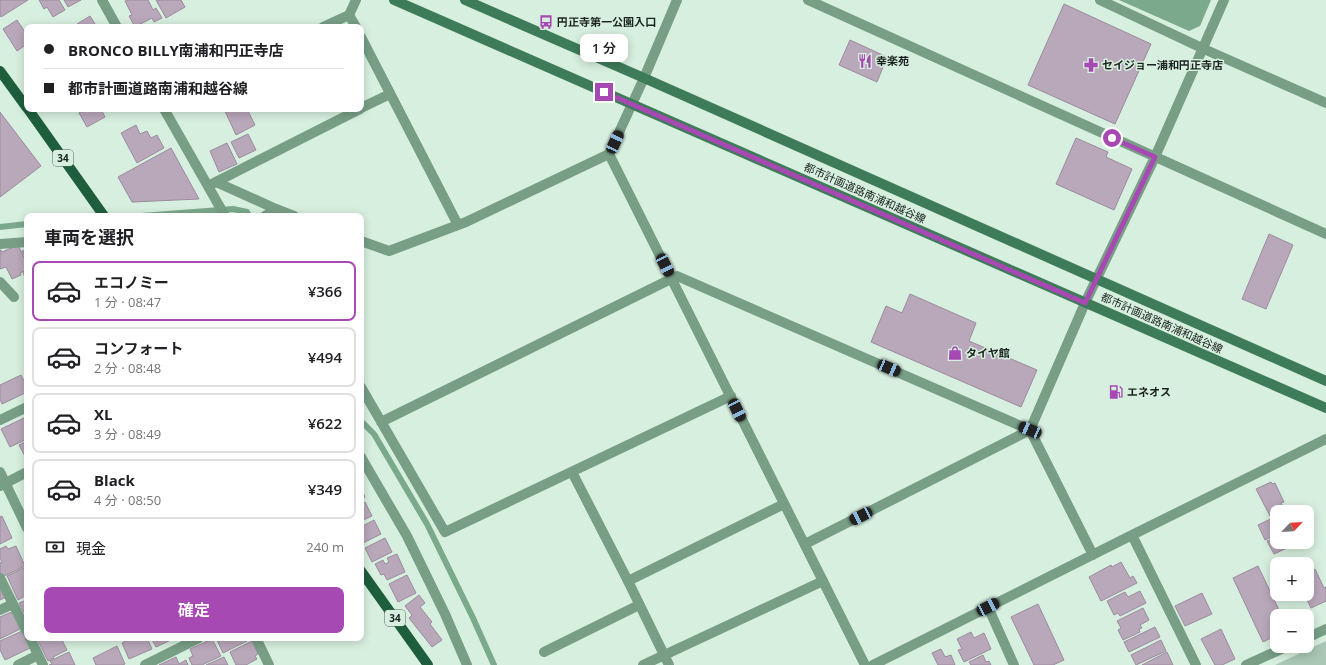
<!DOCTYPE html>
<html lang="ja">
<meta charset="utf-8">
<style>
body{margin:0;font-family:"Open Sans","Noto Sans JP",sans-serif;background:#f6f6f6;color:#202124;height:100vh;display:flex;flex-direction:column;font-size:15px;white-space:nowrap}
*{box-sizing:border-box;margin:0}
p{font-size:13px;color:#757577}
.icon{flex:none;width:22px;height:22px;fill:none;stroke:currentColor;stroke-width:2;stroke-linecap:round;stroke-linejoin:round}
.map{position:relative;flex:1;overflow:hidden}
.drawer{position:absolute;left:24px;top:213px;width:340px;height:428px;display:flex;flex-direction:column;background:#fff;border-radius:8px;box-shadow:0 2px 10px #0003}
.drawer>*{flex:none}
.top-card{position:absolute;left:24px;top:24px;width:340px;height:88px;border-radius:8px;box-shadow:0 2px 10px #0003;display:grid;align-content:center;height:88px;padding:0 20px;background:#fff}
.needle{width:26px;rotate:65deg}
.tools{position:absolute;left:1270px;top:505px;display:grid;gap:8px}
.tools a{display:grid;place-items:center;width:44px;height:44px;border-radius:8px;background:#fff;box-shadow:0 2px 10px #0003;font-size:20px}
.end{position:absolute;width:18px;height:18px;margin:-9px;border:5px solid #a749b2;background:#fff;box-shadow:0 0 0 2px #fff}
.from{border-radius:50%}
.bubble{position:absolute;height:28px;border-radius:8px;background:#fff;box-shadow:0 2px 10px #0003;font-size:13px;font-weight:600;line-height:28px;text-align:center}
.car{position:absolute;width:12px;height:24px;margin:-12px -6px;border-radius:5px;box-shadow:0 0 3px 1px #0007;background:linear-gradient(#222 24%,#8ab4d8 0 40%,#222 0 76%,#8ab4d8 0 86%,#222 0)}
.top-card b{display:flex;align-items:center;gap:14px;height:38px;font-size:15px}
.top-card b+b{border-top:1px solid #e0e0e0}
.top-card i{width:10px;height:10px;background:#202124}
ul{padding:0;list-style:none}
li{display:flex;align-items:center;gap:12px;height:60px;margin:0 8px 6px;padding:0 12px;border:2px solid #e0e0e0;border-radius:8px}
li div{flex:1}
li b{display:block;font-size:15px}
li em{font-style:normal;font-weight:600}
li.current{border-color:#a749b2}
li>.icon{width:36px;height:36px;stroke-width:1.5}
h2{padding:0 20px;font-size:18px;line-height:48px}
.pay{display:flex;align-items:center;gap:10px;height:44px;padding:0 20px;font-size:15px}
.pay p{margin-inline-start:auto}
.button{display:flex;gap:8px;margin-top:auto;padding:8px 20px}
.button a{flex:1;height:46px;border-radius:8px;background:#a749b2;color:#fff;font-size:16px;font-weight:600;line-height:46px;text-align:center}
.map>svg:first-child{display:block}
.green{fill:#a9c7b4}
.water{fill:#7ba98c}
.lines{fill:none;stroke-linecap:round;stroke-linejoin:round}
.stream{stroke:#7ba98c;stroke-width:6}
.building{fill:#b9a7ba;stroke:#9c8b9e}
.lane{stroke:#789f86;stroke-width:10}
.street{stroke:#789f86;stroke-width:10}
.secondary{stroke:#3e7b58;stroke-width:10}
.primary{stroke:#1f5e3d;stroke-width:10}
.route{stroke:#a749b2;stroke-width:5}
.labels{text-anchor:middle;stroke-width:3;stroke-linejoin:round;paint-order:stroke}
.shield{fill:#d7efdf;stroke:#536057;stroke-width:1}
.shield-label{font-size:10px;font-weight:bold;fill:#1a231d}
.poi-label{font-size:11px;font-weight:bold;fill:#1a231d;stroke:#d7efdf;text-anchor:start}
.street-label{font-size:11px;fill:#1a231d;stroke:#d7efdf}
</style>
<div class="map">
<svg width="1326" height="665" viewBox="0 0 1326 665">
<rect width="100%" height="100%" fill="#d7efdf"/>
<path class="green" d="M1326,641V665H1275Z"/>
<path class="water" d="M1119,0H1211L1200,26L1189,31Z"/>
<g class="lines">
<path class="stream" d="M142,216L233,209L247,212L249,216
M0,227L27,224
M361,421L374,434L427,524L473,618L494,665"/>
</g>
<path class="building" d="M0,0H28L1,17L0,15Z
M39,0H59L65,10L53,17L47,7L44,9Z
M64,0H81L68,7Z
M128,0H148L153,10L156,8L162,18L154,22L152,18L135,27L129,16L132,15L125,1Z
M156,0H181L185,7L166,18Z
M1064,4L1151,44L1115,124L1028,85Z
M90,16L97,27H79L77,24Z
M17,20L27,35V44L17,51L3,29Z
M850,40L887,57L877,82L839,65Z
M86,109H101L105,117L87,127L79,113Z
M224,109H247L255,125L236,135Z
M0,112L41,166L0,197Z
M136,125L140,134L147,131L151,138L157,135L164,148L137,163L121,133Z
M248,134L256,150L239,158L231,142Z
M1076,138L1108,152L1106,157L1132,169L1114,210L1056,184Z
M227,143L237,164L219,172L210,151Z
M171,148L199,199L132,202L118,177Z
M1269,234L1293,245L1266,309L1242,299Z
M18,245L27,264V270L20,273L21,275L12,279L6,267L0,269V250H1L2,252Z
M27,249V261L22,251Z
M27,271V281L23,273Z
M910,294L976,323L969,341L1037,370L1021,407L871,342L886,306L902,313Z
M21,375L27,387V392L2,404L0,399V385Z
M24,418L26,424L27,423V439L10,447L1,429Z
M27,441V460L19,445Z
M1271,482L1272,484L1275,483L1284,502L1281,503L1285,509L1270,516L1256,489Z
M361,489L365,497L361,499Z
M365,502L372,516L361,521V504Z
M2,516L12,538L0,544V517Z
M1277,516V534L1265,540L1258,525Z
M374,520L381,534L361,544V527Z
M1277,537V542H1300L1274,554L1267,541Z
M385,538L392,552L372,562L365,548Z
M6,546L8,549L16,546L25,566L2,577L0,572V563L2,562L0,559V549Z
M397,554L405,572L387,580L384,574L381,575L375,564L383,560L385,564L389,562L387,558Z
M1121,562L1130,578L1133,576L1137,583L1101,601L1089,577L1111,565L1112,567Z
M1258,566L1282,616H1277V635L1263,642L1233,578Z
M26,567L27,595L18,600L7,576Z
M1315,569L1324,588L1326,587V601L1311,608L1304,594H1307V573Z
M407,575L416,593L398,602L389,584Z
M0,589L6,597L0,600Z
M1140,591L1146,603L1120,616L1118,613L1114,615L1107,601L1125,592L1128,597Z
M1202,593L1212,614L1185,626L1175,606Z
M1283,594H1293L1294,596L1286,600Z
M419,595L425,603L420,607L432,622L430,624L442,640L432,647L409,618L412,615L405,606Z
M27,600V619L19,603Z
M1038,604L1064,660L1053,665H1034L1011,617Z
M1143,608L1149,620L1140,625L1142,628L1139,629L1140,632L1123,640L1118,630L1121,628L1117,621Z
M14,611L22,628L0,639V617Z
M1155,627L1160,637L1129,652L1124,642Z
M1221,629L1235,659L1222,665H1215L1201,639Z
M22,631L30,648L5,660L0,650V641Z
M971,632L974,638L984,633L991,649L964,662L958,650L962,649L957,639Z
M40,638H61L67,650L53,657L54,658L48,661L37,639Z
M132,638H147L152,649L129,659L122,643Z
M151,638H175L156,647Z
M216,638H246L247,641L223,653Z
M212,639L221,656L202,665H192L189,658L193,656L190,649Z
M1161,640L1166,651L1136,665L1131,655Z
M252,641L258,654L255,656L257,659L246,665H236L230,652Z
M117,646L125,664L122,665H96L93,658Z
M941,649L945,657L951,655L955,665H938L932,653Z
M69,652L75,665H49L52,664L50,661Z
M1167,652L1173,665H1142Z
M983,655L986,662L989,661L991,665H971L969,662Z
M176,657L179,664L186,660L188,665H159Z
M224,657L228,665H206Z"/>
<g class="lines">
<path class="lane" d="M216,182L276,209
M0,282L14,297
M0,578L27,632
M628,581L784,504
M0,610L13,604
M30,638L43,665
M544,652L639,605
M18,665L38,655
M145,665L199,638
M643,665L823,581"/>
<path class="street" d="M102,0L117,27
M677,0L644,78L609,154L865,665
M808,0L1326,234
M1100,0L1204,49L1326,103
M323,27L349,15
M356,27L349,15L356,0
M361,37L458,225
M361,108L390,94
M164,109L225,216
M208,186L360,109
M265,216L276,209L294,216
M361,241L389,251L466,222L609,154
M0,244L27,242
M361,387L445,532L731,396
M0,420L27,407
M381,422L677,276L1030,430
M361,457L407,536L445,614L467,665
M0,472L27,528
M572,472L628,581L669,665
M0,486L27,472
M1132,535L1196,665
M805,544L1030,430
M1093,555L1030,430L1085,303L1155,157L1224,0
M988,607L1014,665
M256,638L269,665
M1307,638L1326,629
M873,665L1132,535L1326,439
M1246,665L1288,646"/>
<path class="secondary" d="M394,0L1326,408
M465,0L644,78L1326,381"/>
<path class="primary" d="M0,71L27,108
M28,109L104,216
M361,571L428,665"/>
</g>
<g class="lines">
<path class="route" d="M604,92L1085,303L1155,157L1112,138"/>
</g>
<defs>
<symbol id="bus-bare" viewBox="-9 -9 18 18"><path d="M-5-6H5V4H4V6H2V4H-2V6H-4V4H-5ZM-3.5-4V0h7V-4ZM-3.5 1.2v1.5H-2V1.2ZM2 1.2v1.5H3.5V1.2Z" fill="#a749b2" stroke="#d7efdf" stroke-width="2.5" paint-order="stroke"/></symbol>
<symbol id="restaurant-bare" viewBox="-9 -9 18 18"><path d="M-5-6h1v4h1v-4h1v4h1v-4h1v5L-1.5 .5V6h-2V.5L-5-1ZM5-6V6H3V1.5H1.5Q1.5-4 5-6Z" fill="#a749b2" stroke="#d7efdf" stroke-width="2.5" paint-order="stroke"/></symbol>
<symbol id="pharmacy-bare" viewBox="-9 -9 18 18"><path d="M-2-6h4v4h4v4h-4v4h-4v-4h-4v-4h4Z" fill="#a749b2" stroke="#d7efdf" stroke-width="2.5" paint-order="stroke"/></symbol>
<symbol id="shop-bare" viewBox="-9 -9 18 18"><path d="M-5-2.5h2.3a2.7 3.5 0 0 1 5.4 0H5L5.5 6h-11ZM-1.5-2.5h3a1.5 2.3 0 0 0-3 0Z" fill="#a749b2" stroke="#d7efdf" stroke-width="2.5" paint-order="stroke"/></symbol>
<symbol id="fuel-bare" viewBox="-9 -9 18 18"><path d="M-5.5-6h7V0h2V4h1.3V-2.5L3-4.5l.8-.8L6-3V5H2.5V1h-1V6h-7ZM-4.2-4.7v3.2H.2V-4.7Z" fill="#a749b2" stroke="#d7efdf" stroke-width="2.5" paint-order="stroke"/></symbol>
</defs>
<g fill-rule="evenodd">
<use href="#bus-bare" x="536" y="12" width="20" height="20"/>
<use href="#restaurant-bare" x="855" y="51" width="20" height="20"/>
<use href="#pharmacy-bare" x="1081" y="55" width="20" height="20"/>
<use href="#shop-bare" x="945" y="343" width="20" height="20"/>
<use href="#fuel-bare" x="1106" y="382" width="20" height="20"/>
</g>
<g class="labels">
<g class="shield">
<rect x="53" y="150" width="20" height="16" rx="3"/>
<rect x="385" y="610" width="20" height="16" rx="3"/>
</g>
<g class="shield-label">
<text x="63" y="162">34</text>
<text x="395" y="622">34</text>
</g>
<g class="poi-label">
<text x="557" y="26">円正寺第一公園入口</text>
<text x="876" y="65">幸楽苑</text>
<text x="1102" y="69">セイジョー浦和円正寺店</text>
<text x="966" y="357">タイヤ館</text>
<text x="1127" y="396">エネオス</text>
</g>
<g class="street-label">
<text transform="translate(865 193) rotate(24)" y="4">都市計画道路南浦和越谷線</text>
<text transform="translate(1162 323) rotate(24)" y="4">都市計画道路南浦和越谷線</text>
</g>
</g>
</svg>
<div class="tools">
<a><svg class="needle" viewBox="-14 -14 28 28"><path d="M0-13l5 13h-10z" fill="#e53935"/><path d="M0 13l5-13h-10z" fill="#757577"/></svg></a>
<a>+</a>
<a>−</a>
</div>
<i class="end from" style="left:1112px;top:138px"></i>
<i class="end" style="left:604px;top:92px"></i>
<div class="bubble" style="left:580px;top:34px;width:48px">1 分</div>
<i class="car" style="left:615px;top:142px;rotate:25deg"></i>
<i class="car" style="left:665px;top:265px;rotate:153deg"></i>
<i class="car" style="left:889px;top:368px;rotate:113deg"></i>
<i class="car" style="left:737px;top:410px;rotate:154deg"></i>
<i class="car" style="left:1030px;top:430px;rotate:293deg"></i>
<i class="car" style="left:861px;top:516px;rotate:243deg"></i>
<i class="car" style="left:988px;top:607px;rotate:63deg"></i>
<div class="top-card">
<b><i class="from"></i>BRONCO BILLY南浦和円正寺店</b>
<b><i></i>都市計画道路南浦和越谷線</b>
</div>
<section class="drawer">
<h2>車両を選択</h2>
<ul>
<li class="current"><svg class="icon" aria-label="car" viewBox="0 0 24 24"><path d="M5 17H2v-5l4-1 3-4h7l3 4 3 1v5h-3M9 17h6M6 11h13"/><circle cx="7" cy="17" r="2"/><circle cx="17" cy="17" r="2"/></svg><div><b>エコノミー</b><p>1 分 · 08:47</p></div><em>¥366</em></li>
<li><svg class="icon" aria-label="car" viewBox="0 0 24 24"><path d="M5 17H2v-5l4-1 3-4h7l3 4 3 1v5h-3M9 17h6M6 11h13"/><circle cx="7" cy="17" r="2"/><circle cx="17" cy="17" r="2"/></svg><div><b>コンフォート</b><p>2 分 · 08:48</p></div><em>¥494</em></li>
<li><svg class="icon" aria-label="car" viewBox="0 0 24 24"><path d="M5 17H2v-5l4-1 3-4h7l3 4 3 1v5h-3M9 17h6M6 11h13"/><circle cx="7" cy="17" r="2"/><circle cx="17" cy="17" r="2"/></svg><div><b>XL</b><p>3 分 · 08:49</p></div><em>¥622</em></li>
<li><svg class="icon" aria-label="car" viewBox="0 0 24 24"><path d="M5 17H2v-5l4-1 3-4h7l3 4 3 1v5h-3M9 17h6M6 11h13"/><circle cx="7" cy="17" r="2"/><circle cx="17" cy="17" r="2"/></svg><div><b>Black</b><p>4 分 · 08:50</p></div><em>¥349</em></li>
</ul>
<div class="pay"><svg class="icon" aria-label="cash" viewBox="0 0 24 24"><path d="M3 7h18v10H3z"/><circle cx="12" cy="12" r="2"/></svg>現金<p>240 m</p></div>
<div class="button"><a>確定</a></div>
</section>
</div>
